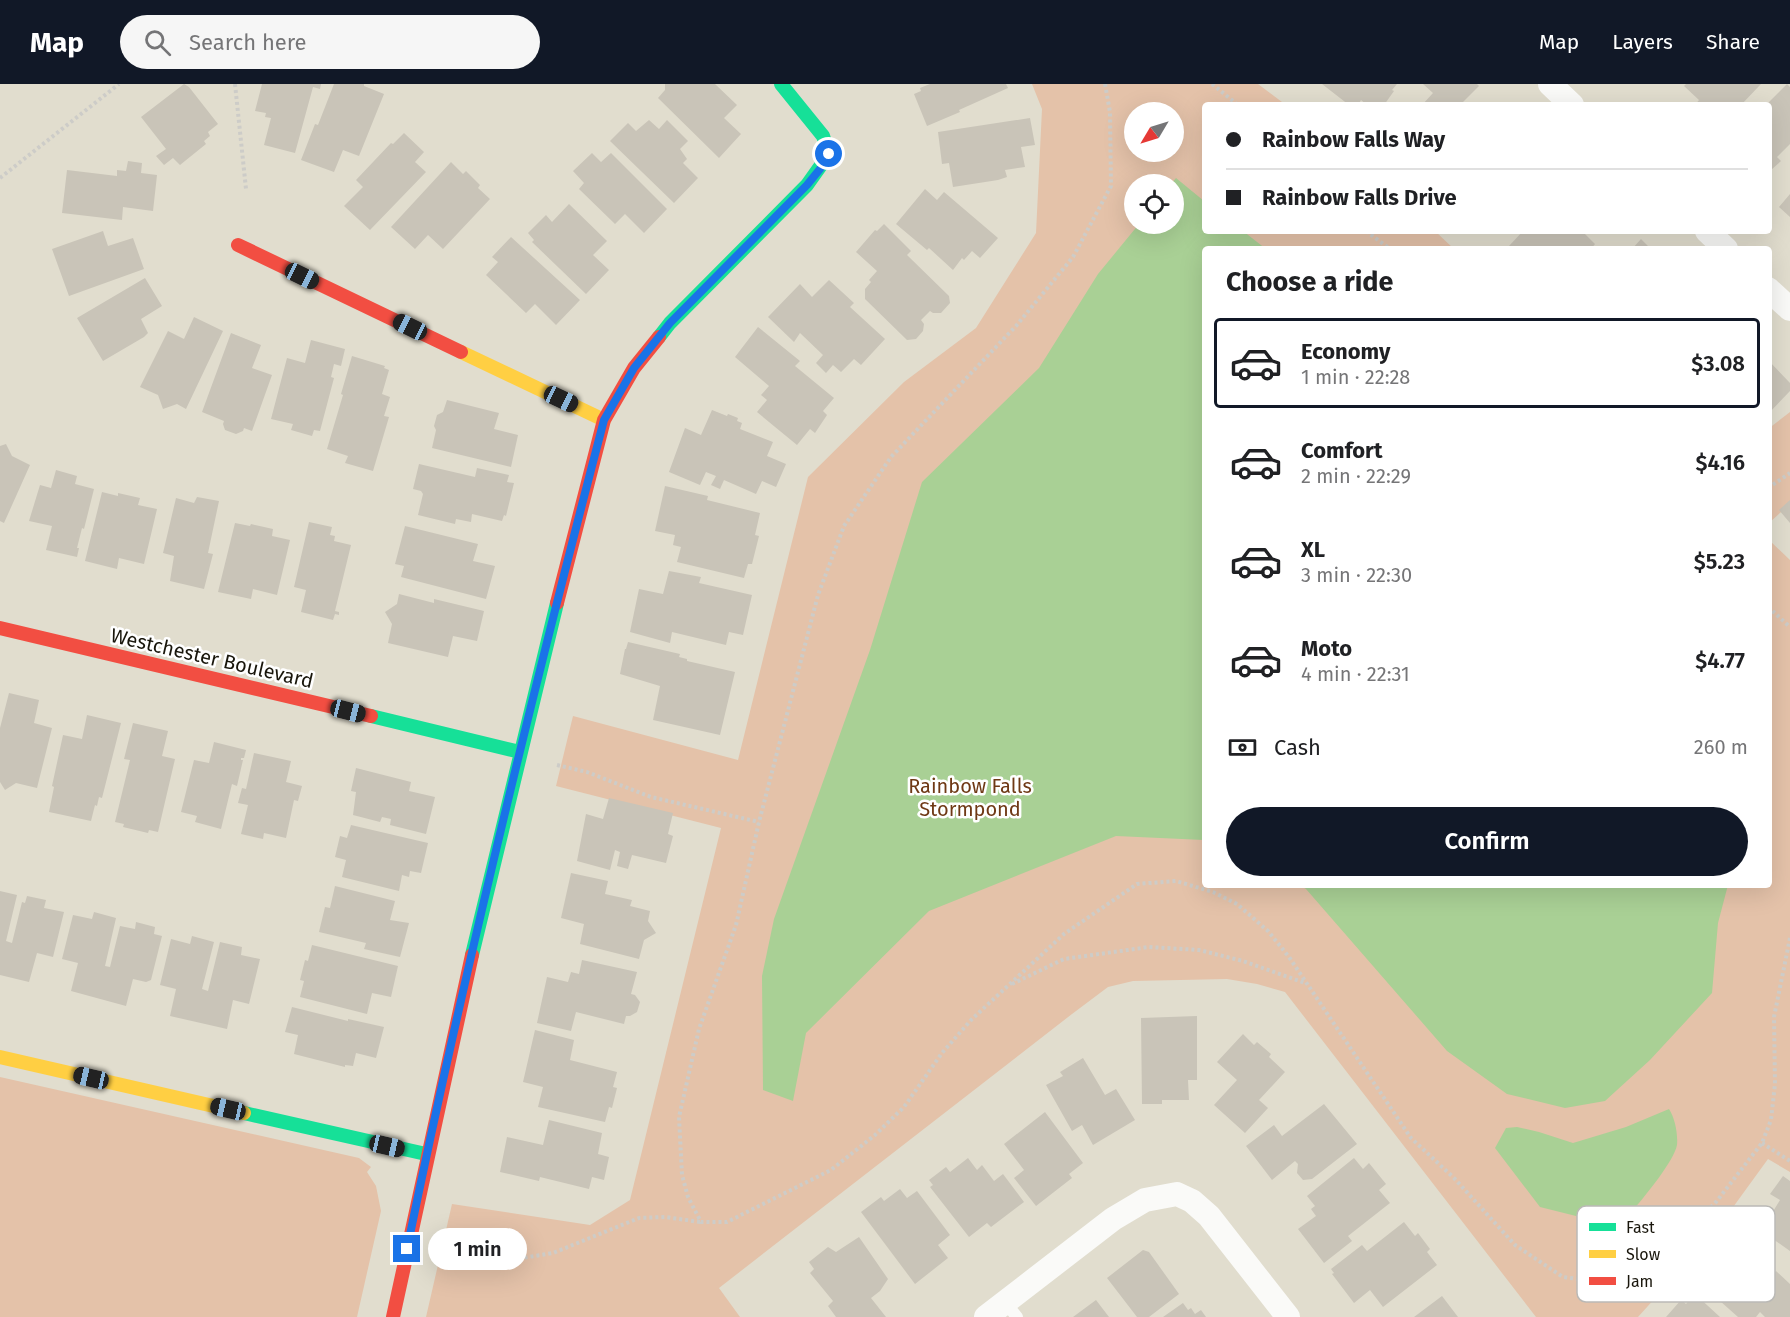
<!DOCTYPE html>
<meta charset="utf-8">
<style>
body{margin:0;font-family:"Fira Sans",sans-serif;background:#f6f6f6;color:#202124;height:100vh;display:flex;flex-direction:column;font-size:22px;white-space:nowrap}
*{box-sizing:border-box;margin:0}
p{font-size:20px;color:#757577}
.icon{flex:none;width:33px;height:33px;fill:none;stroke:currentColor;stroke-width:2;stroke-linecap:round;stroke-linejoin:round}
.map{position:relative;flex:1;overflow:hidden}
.side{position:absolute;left:1202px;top:162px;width:570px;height:642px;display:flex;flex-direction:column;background:#fff;border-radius:6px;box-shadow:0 6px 24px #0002}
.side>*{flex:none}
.hud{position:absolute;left:1202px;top:18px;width:570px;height:132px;border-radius:6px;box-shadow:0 6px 24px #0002;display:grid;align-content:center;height:132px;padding:0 24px;background:#fff}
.needle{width:39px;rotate:232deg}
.controls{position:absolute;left:1124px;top:18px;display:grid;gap:12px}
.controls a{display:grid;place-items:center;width:60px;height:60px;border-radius:50%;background:#fff;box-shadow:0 6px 24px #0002;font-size:30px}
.end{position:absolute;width:27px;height:27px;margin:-14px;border:8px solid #1a73e8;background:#fff;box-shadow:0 0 0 3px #fff}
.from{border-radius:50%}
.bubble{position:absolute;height:42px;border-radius:21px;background:#fff;box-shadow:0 6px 24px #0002;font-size:20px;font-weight:600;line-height:42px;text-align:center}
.car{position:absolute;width:18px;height:36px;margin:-18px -9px;border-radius:8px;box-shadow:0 0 4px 2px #0007;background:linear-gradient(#222 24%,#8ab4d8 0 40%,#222 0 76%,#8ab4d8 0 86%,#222 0)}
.hud b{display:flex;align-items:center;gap:21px;height:57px;font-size:22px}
.hud b+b{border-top:2px solid #e0e0e0}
.hud i{width:15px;height:15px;background:#202124}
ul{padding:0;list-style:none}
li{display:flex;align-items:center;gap:18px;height:90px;margin:0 12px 9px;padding:0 12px;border:3px solid transparent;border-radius:6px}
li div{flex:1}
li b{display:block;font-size:22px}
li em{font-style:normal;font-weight:600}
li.active{border-color:#111827}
li>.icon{width:54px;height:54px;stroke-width:1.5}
h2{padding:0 24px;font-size:27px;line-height:72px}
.pay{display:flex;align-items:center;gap:15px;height:66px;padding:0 24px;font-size:22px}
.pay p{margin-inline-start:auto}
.button{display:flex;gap:12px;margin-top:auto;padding:12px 24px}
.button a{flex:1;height:69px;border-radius:36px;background:#111827;color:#fff;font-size:24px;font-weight:600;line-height:69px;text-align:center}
header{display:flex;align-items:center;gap:36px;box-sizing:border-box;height:84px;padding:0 30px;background:#111827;color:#fff}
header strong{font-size:28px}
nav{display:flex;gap:33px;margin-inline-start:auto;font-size:21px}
.search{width:420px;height:54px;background:#f6f6f6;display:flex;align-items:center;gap:15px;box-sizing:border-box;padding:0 21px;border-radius:33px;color:#757577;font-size:22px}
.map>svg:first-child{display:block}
.green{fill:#e4c2a9;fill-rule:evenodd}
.water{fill:#a9d095}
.building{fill:#c9c4b8}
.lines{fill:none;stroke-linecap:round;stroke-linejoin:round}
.path{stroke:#cdccc8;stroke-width:4;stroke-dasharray:3 3;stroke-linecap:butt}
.lane{stroke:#fafaf8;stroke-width:12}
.street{stroke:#fafaf8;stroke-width:24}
.fast{stroke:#16e098;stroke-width:14}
.slow{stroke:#ffcf43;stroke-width:14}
.jam{stroke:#f24e42;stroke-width:14}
.route{stroke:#1a73e8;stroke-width:8}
.labels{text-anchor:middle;stroke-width:5;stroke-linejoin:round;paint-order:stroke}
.street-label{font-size:20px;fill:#19160c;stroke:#fff}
.park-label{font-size:20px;fill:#6f3915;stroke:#fff}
.key{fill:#fff;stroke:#bab9b6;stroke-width:1.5}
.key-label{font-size:16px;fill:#19160c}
</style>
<header>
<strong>Map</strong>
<div class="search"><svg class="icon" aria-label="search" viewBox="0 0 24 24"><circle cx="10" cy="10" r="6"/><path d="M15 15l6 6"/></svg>Search here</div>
<nav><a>Map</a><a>Layers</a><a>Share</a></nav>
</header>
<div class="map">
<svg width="1790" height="1233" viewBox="0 0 1790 1233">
<rect width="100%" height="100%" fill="#e1ddce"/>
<path class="green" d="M1032,0H1258L1286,21H1204V147H1435L1454,165H1204V801H1768L1769,456L1790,476V1088L1768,1075L1715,1148L1638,1233H1536L1285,908L1257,900L1227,895L1133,897L1108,903L1072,930L719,1204L740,1233H426L452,1120L590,1141L630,1116L721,744L556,702L573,632L738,676L808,393L904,298L976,244L1036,149L1042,25ZM1134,28H1173V68H1134ZM1134,100H1173V140H1134Z
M1790,328V420L1769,439L1768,345Z
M0,993L359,1074L371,1083L367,1088L376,1102L381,1127L357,1233H0Z"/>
<path class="water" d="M1176,94L1204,117V147H1243L1266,165H1204V756L1116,752L929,827L806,949L793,1017L763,1006L762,892L774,835L870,566L922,398L1039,284L1098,190L1139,140H1173V100H1171Z
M1299,801H1728L1718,839L1712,909L1650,976L1605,1017L1565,1024L1507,1010L1447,967L1306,805Z
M1669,1025C1675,1034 1678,1050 1677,1061C1674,1077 1645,1112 1634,1125L1588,1135L1540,1123L1495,1064L1506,1044L1517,1043L1539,1048L1573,1059L1626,1043Z"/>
<path class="building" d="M184,0L189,3L218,40L208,48L210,52L204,57L206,60L180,81L173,74L164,81L156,72L166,65L141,33Z
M262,0H321L320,5L313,3L295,69L264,61L271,34L265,33L266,29L255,27Z
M334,0H364V2L384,10L359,72L343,66L334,88L301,76L315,40L318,41Z
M665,0H715L737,21L724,34L741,50L719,74L658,14L665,6Z
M930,0H1006L1008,4L959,26L960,28L927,42L914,10L921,7L920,4Z
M1322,0H1397L1392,6L1394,7L1384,21H1367L1361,16L1358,21H1349Z
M1423,0H1477L1479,2L1460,21H1422L1433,9Z
M1686,0H1761L1741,21H1695L1699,16L1684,2Z
M1787,0L1790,3V60L1777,73L1781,77L1771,86L1768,84V21H1766Z
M1030,34L1035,61L1021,63L1025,83L1005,86L1007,93L998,96L953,103L949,79L942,80L938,48Z
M649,36L659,45L667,36L688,57L680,65L687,75L683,79L698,94L674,119L610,57L628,39L636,47Z
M404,49L424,68L415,78L426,88L370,146L344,122L363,103L356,96L391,59L393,60Z
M592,69L601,78L611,69L667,125L644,149L625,130L615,140L579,105L584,99L573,87Z
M128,77L142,79L141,89L157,91L153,127L123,123L122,136L62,129L67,86L117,92V86L126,87Z
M451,78L463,90L466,87L480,101L478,104L490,115L443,165L428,151L415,165L391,143Z
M925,105L937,116L944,108L998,154L980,174L972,167L964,176L962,174L953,186L929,164L927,166L896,140Z
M1790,110V133L1779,123Z
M569,120L607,157L593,171L609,186L586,210L532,158L534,156L528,149L546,131L552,138Z
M884,140L911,167L907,171L949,212L950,219L941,229H933L930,227L921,236L924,240L923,247L916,255L907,256L865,215V205L871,198L869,196L877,187L856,168L875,146L877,147Z
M103,147L108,162L133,154L144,185L69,212L52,165Z
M1523,147H1584L1583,148L1595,160L1591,165H1512L1509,162Z
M511,153L580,216L556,241L535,220L526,229L486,191L498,178L492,173Z
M1641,155L1651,165H1632Z
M145,194L162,222L141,235L148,249L144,253L103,277L77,234Z
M829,196L854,219L850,223L885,255L861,281L854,275L841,288L833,281L826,289L816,279L823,271L800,249L794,258L768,233L800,200L812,213Z
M194,233L223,247L186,325L177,320L163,325L158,311L140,303L168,247L184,255Z
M758,243L800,277L795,282L834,314L823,327L827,331L815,349L810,345L797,361L757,328L767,316L761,311L769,302L735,273Z
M231,249L261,261L252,284L272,291L252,347L244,344L243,347L236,350L225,346L223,340L224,337L202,328Z
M311,256L345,265L341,282L334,280L331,293L334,294L320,347L314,346L312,352L291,346L293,340L271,335L287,274L305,279Z
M352,272L385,282L384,284L389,286L382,310L390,313L384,332L389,333L373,387L345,379L348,372L327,365L343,311L341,310Z
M1768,276L1790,299V307L1768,330Z
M447,316L499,329L494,345L518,351L511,383L432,364L436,346L434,342L437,331L443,328Z
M712,326L727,332L728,330L738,334L737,337L742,339L740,345L773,358L767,372L786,380L776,403L762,397L756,410L724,396L720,405L711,401L716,392L706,388L700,401L669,388L685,344L701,351Z
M6,360L12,372L30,381L4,439L0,437V362Z
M419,380L475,393L477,384L509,391L507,398L514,399L506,432L504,431L502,437L472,430L471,438L456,435L455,440L418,431L423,410L421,407L413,405Z
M56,386L77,392L75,400L94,405L84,445L82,444L77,464H79L77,473L46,466L52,442L29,437L40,401L51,404Z
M665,402L708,412L707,416L760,429L755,451L759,452L752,480H748L744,494L677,478L681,463L673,461L675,451L655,447Z
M102,408L118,412V409L140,414L138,421L157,425L144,480L119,474L117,485L85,477Z
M197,413L219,417L208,469L213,470L204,505L170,497L174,472L163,469L176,414L194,419Z
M1790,416V439L1779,426Z
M309,438L332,443L330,451L335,452L334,457L351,461L335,527L339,528V531L335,530L333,536L301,528L306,506L294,503Z
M235,439L250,442L251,440L273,445L272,452L290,456L277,511L253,505L251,515L218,508Z
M405,442L478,460L473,477L495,482L486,515L401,493L404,482L395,480Z
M669,487L701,493L699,499L752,511L743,551L729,548L726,561L672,548L670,559L630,548L639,505L663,510Z
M399,510L434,519V515L484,527L477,557L453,552L448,573L388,559L392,540L385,528L397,520Z
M628,558L680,570L679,573L687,575V577L735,588L720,651L653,636L660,602L620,590L625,565H626Z
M9,609L39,616L34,639L52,644L37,704L16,699L5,706L0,698V644Z
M87,631L121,639L102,714L99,713L97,722L95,721L91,737L49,728L54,703L52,702L63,651L82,655Z
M133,639L168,647L162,672L175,675L158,748L149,746L148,749L123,743L124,740L115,738L130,676L124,675Z
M214,658L246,666L244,674H241V676H243L237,702L232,700L221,745L195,738L197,732L181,728L194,676L209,679Z
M254,669L291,677L286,698L302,702L298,717L294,716L286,754L264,749L263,755L241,750L248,721L238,719L242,704L246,705Z
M356,684L411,698L409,707L435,713L426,750L390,741L391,735L382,733L380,738L353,731L356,708L351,707Z
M609,714L673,729L668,750L673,752L666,779L632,771L628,785L617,782L620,768L615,766L610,786L577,777L586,730L603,735Z
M351,741L428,759L421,789L410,787L409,793L402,791L399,807L342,793L346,776L335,773L340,752L347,754Z
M571,789L608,797L605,810L632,816L630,822L650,827L648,837L656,849L644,856L639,875L580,860L584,840L561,834Z
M335,802L395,817L390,836L409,839L400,873L364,865L366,859L319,848L325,823L330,824Z
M0,807L17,811L6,857L12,859L22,818L25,819L27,812L46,816L44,824L64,828L53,873L37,869L29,898L0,891Z
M94,828L116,834L105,882L110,883L120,842L135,845L136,838L155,843L154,850L162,852L151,896L146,898L133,895L126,922L71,907L78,879L62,875L73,831L92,835Z
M192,852L214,858L202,905L208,907L220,858L242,863L241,871L260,875L249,920L233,916L227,945L170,932L176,905L160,901L171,855L190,860Z
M312,861L398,882L391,913L372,909L367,930L300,913L304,897L300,896L305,876L308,877Z
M582,876L637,888L631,910L635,911L640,918L637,928L630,932H626L624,940L576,928L571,947L537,939L547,893L568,898L571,888L579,890Z
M292,923L348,937V935L384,943L376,974L356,969L353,982L345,981V983L294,970L298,951L285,948Z
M1197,932V996H1188L1189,1016H1162V1020H1142L1141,934Z
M535,946L574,956L570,976L617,988L613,1003L617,1004L612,1024L609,1023L605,1038L538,1023L543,1003L523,998Z
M1243,950L1254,961L1257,958L1271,970L1269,973L1285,988L1259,1016L1268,1024L1245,1049L1214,1021L1237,996L1217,978Z
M1083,974L1105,1011L1116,1005L1135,1036L1093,1061L1082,1041L1072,1047L1046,1001L1063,992L1060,988Z
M1324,1020L1357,1060L1312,1095L1303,1096L1297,1089L1298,1080L1295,1077L1272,1096L1246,1062L1274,1041L1282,1052Z
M1045,1028L1083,1079L1069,1090L1072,1094L1036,1122L1014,1094L1024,1086L1004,1060Z
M549,1036L602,1049L598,1070L609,1073L604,1096L592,1093L589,1105L540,1093L539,1097L500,1088L507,1053L543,1061Z
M968,1074L977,1086L982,1081L994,1097L1003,1090L1024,1118L991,1143L987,1139L969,1153L930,1103L933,1101L929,1096L946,1083L950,1088Z
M1354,1074L1363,1085L1369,1079L1386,1100L1379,1106L1390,1119L1348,1152L1352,1157L1324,1179L1298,1145L1316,1132L1311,1125L1315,1122L1307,1112Z
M1783,1092L1790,1097V1167L1763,1148L1771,1135L1769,1134L1780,1116L1770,1110Z
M900,1105L907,1114L917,1107L950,1151L938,1161L948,1174L915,1200L861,1128L881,1113L884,1117Z
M1404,1138L1415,1152L1418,1149L1430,1165L1427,1168L1437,1181L1383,1223L1370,1206L1354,1219L1332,1190L1334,1189L1331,1185L1362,1161L1367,1167Z
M859,1153L888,1195L880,1207L871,1214L886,1233H836L828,1222L833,1217L810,1189L814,1185L809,1178L828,1163L836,1168Z
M1732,1165L1768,1197L1776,1187L1790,1200V1233H1765L1760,1228L1756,1233H1738L1702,1201L1709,1193L1704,1188L1716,1175L1720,1179Z
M1143,1166L1149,1168L1179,1210L1149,1233H1137L1107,1194Z
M1695,1210L1720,1233H1666L1681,1216L1686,1220Z
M1442,1212L1458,1233H1414Z
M1096,1216L1109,1233H1073Z
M1183,1219L1188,1226L1191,1224L1195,1230L1201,1226L1206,1233H1163Z"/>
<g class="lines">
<path class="path" d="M235,0L246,105
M1105,0L1110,28L1111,102L1073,173L1016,242L891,373L844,442L818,511L759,738L736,841L699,945L679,1033L682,1091L688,1113L701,1138H727L831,1086L875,1051L904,1023L942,969L972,935L1064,850L1137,800L1176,797L1213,808L1237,820L1268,847L1289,873L1411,1054L1454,1094L1515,1161L1563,1193L1601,1198L1652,1183L1716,1118L1762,1059L1771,1036L1775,1000L1774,933L1790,854
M1212,0L1238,21
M0,94L119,0
M1366,147L1390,165
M1768,404L1790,389
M1768,523L1790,543
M557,681L587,688L651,713L759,738
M1012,900L1064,875L1149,863L1199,866L1243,877L1305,899
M1762,1059L1790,1077
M445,1151L490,1170L516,1175L553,1169L639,1134L665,1133L700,1138"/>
<path class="lane" d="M1004,1217L1017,1233"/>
<path class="street" d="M1550,0L1572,21
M1707,147L1726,165
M1768,205L1790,225
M986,1233L1113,1135L1145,1116L1177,1110L1192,1117L1209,1132L1288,1233"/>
<path class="fast" d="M659,253L670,239L807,101L829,70L823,52L781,0
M371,632L520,668
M472,871L557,519
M244,1029L426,1070"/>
<path class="slow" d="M461,268L604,336
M0,973L244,1029"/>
<path class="jam" d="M238,161L461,268
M557,519L604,336L634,284L659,253
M0,544L371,632
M393,1233L472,871"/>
</g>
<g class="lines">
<path class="route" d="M407,1165C464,887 532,611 604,336L634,284L670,239L807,101L820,85L829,70"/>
</g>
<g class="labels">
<g class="street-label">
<text transform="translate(212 574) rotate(13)" y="7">Westchester Boulevard</text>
</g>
<g class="park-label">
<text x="970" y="709">Rainbow Falls<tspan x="970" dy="23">Stormpond</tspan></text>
</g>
</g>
<rect x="1577" y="1122" width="198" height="96" rx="9" class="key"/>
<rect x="1589" y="1139" width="27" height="8" fill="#16e098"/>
<rect x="1589" y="1166" width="27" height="8" fill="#ffcf43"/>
<rect x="1589" y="1193" width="27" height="8" fill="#f24e42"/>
<g class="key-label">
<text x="1626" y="1149">Fast</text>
<text x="1626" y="1176">Slow</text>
<text x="1626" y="1203">Jam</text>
</g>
</svg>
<div class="controls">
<a><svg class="needle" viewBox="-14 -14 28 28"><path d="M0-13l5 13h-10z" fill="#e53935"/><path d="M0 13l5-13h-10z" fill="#757577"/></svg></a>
<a><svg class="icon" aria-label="locate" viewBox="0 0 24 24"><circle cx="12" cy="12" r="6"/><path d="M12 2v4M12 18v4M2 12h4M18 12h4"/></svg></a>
</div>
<i class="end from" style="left:829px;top:70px"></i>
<i class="end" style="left:407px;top:1165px"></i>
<div class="bubble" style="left:428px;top:1144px;width:99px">1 min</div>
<i class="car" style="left:302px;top:192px;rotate:116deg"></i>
<i class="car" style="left:410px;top:243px;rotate:296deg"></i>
<i class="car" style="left:561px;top:315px;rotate:115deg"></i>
<i class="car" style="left:348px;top:627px;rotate:104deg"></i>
<i class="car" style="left:91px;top:994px;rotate:283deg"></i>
<i class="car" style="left:228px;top:1025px;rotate:283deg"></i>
<i class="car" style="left:387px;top:1062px;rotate:103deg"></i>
<div class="hud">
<b><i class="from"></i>Rainbow Falls Way</b>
<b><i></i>Rainbow Falls Drive</b>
</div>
<section class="side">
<h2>Choose a ride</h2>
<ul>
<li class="active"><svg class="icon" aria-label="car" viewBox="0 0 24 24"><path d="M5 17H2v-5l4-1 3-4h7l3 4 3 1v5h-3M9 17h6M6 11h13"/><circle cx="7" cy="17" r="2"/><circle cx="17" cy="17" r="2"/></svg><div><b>Economy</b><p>1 min · 22:28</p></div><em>$3.08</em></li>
<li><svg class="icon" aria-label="car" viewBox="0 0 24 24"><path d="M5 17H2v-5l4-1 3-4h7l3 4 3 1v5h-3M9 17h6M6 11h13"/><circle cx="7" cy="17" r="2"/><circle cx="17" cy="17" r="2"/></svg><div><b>Comfort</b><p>2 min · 22:29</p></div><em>$4.16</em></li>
<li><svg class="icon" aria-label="car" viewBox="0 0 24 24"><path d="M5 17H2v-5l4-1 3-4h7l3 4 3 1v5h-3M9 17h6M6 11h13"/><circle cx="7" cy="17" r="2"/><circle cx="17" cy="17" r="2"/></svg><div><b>XL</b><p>3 min · 22:30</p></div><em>$5.23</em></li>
<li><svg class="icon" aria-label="car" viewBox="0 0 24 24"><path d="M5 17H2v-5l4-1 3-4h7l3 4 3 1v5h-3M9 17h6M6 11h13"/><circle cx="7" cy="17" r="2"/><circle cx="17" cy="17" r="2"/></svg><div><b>Moto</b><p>4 min · 22:31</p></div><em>$4.77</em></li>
</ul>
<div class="pay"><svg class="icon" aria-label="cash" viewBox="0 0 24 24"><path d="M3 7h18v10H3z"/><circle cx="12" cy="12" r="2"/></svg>Cash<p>260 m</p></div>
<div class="button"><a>Confirm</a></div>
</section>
</div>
